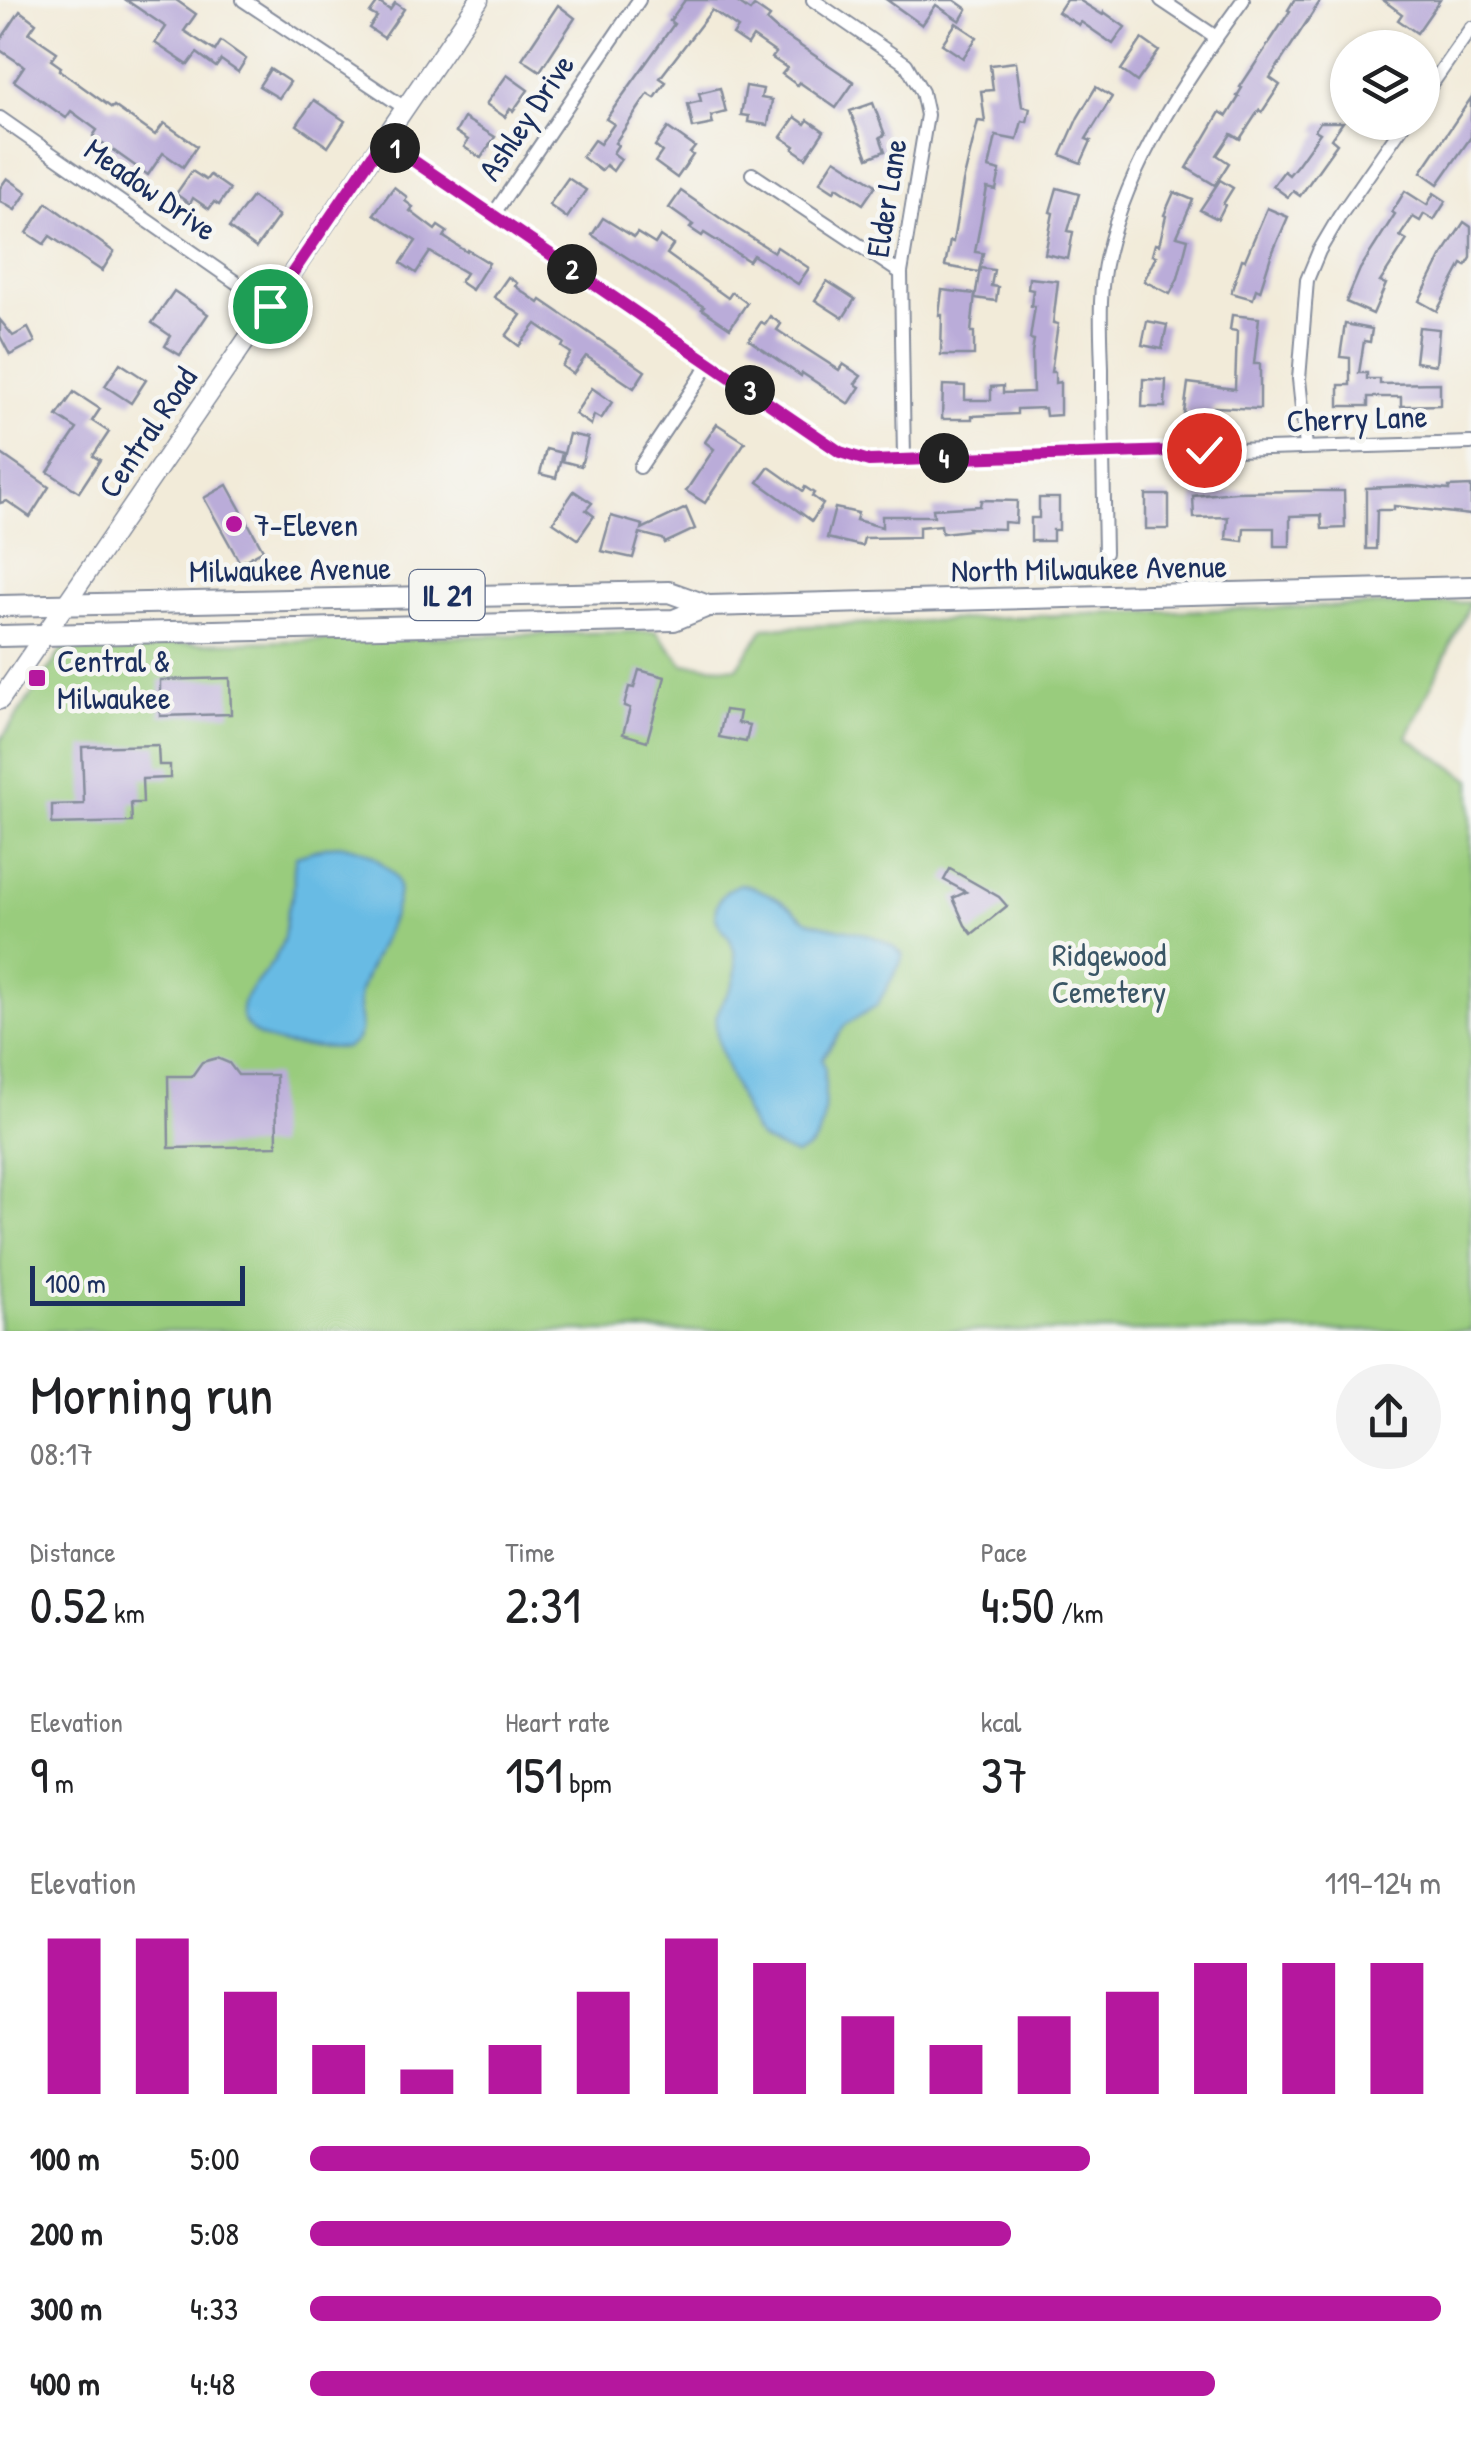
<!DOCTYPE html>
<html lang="en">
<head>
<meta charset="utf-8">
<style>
	:root { --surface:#fff; --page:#f2f2f2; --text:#202124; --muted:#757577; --accent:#b5179e }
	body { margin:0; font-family:"Patrick Hand",sans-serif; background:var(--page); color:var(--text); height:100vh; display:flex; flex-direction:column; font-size:38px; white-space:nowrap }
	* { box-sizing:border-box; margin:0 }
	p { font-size:32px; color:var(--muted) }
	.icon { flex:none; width:55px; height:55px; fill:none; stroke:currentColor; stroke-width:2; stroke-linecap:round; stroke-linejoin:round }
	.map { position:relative; height:1331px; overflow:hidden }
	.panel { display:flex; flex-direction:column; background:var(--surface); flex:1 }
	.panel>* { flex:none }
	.tools { position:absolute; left:1330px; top:30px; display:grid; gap:20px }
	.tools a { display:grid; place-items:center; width:110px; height:110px; border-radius:50%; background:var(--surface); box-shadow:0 2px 8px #0004; font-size:50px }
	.scale { position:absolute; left:30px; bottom:25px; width:215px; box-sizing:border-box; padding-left:10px; border:5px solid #1b2f5e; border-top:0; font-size:28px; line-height:35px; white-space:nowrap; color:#1b2f5e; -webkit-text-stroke:8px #f6f6f2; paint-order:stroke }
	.pin { position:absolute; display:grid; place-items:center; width:85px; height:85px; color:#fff; margin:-42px; border:5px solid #fff; border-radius:50%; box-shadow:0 2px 10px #0007 }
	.km { position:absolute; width:50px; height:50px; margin:-25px; border-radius:50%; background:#222; color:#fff; font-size:28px; line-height:50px; text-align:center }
	.round { display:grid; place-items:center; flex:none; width:105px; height:105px; border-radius:52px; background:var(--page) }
	.overview { display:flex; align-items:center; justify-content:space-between; height:170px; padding:0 30px }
	h1 { font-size:55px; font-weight:600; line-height:75px }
	.metrics { display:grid; grid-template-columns:repeat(3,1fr); gap:15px; height:170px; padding:10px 30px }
	.metrics div { display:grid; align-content:center }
	.metrics b { font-size:50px; font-weight:600 }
	.metrics small { font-size:28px; font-weight:400 }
	.metrics p { font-size:28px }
	.chart { height:280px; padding:20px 30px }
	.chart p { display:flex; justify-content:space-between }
	.chart svg { width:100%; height:180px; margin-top:10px; stroke:var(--accent); stroke-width:6 }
	ul { padding:0 30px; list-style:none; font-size:32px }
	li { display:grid; grid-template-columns:160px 120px 1fr; align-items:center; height:75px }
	li i { height:25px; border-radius:12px; background:var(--accent) }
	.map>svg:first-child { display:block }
	.green { fill:#99cc7d; stroke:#5a7e6e; stroke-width:2.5 }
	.water { fill:#68bbe4; stroke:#4275a1; stroke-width:2.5 }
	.building { fill:#baacd9 }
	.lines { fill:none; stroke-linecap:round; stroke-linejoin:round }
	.minor-casing { stroke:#868d9c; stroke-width:16 }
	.secondary-casing { stroke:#868d9c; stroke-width:21 }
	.primary-casing { stroke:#868d9c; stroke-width:24 }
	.minor { stroke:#fff; stroke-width:12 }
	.secondary { stroke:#fff; stroke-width:18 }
	.primary { stroke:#fff; stroke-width:20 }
	.route-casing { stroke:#fff; stroke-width:20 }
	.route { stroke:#b5179e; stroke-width:12 }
	.poi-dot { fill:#b5179e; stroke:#f6f6f2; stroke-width:4 }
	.labels { text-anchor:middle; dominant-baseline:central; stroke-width:9; stroke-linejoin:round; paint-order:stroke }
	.shield { fill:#f6f6f2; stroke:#5d6b8a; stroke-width:2.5 }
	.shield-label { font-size:30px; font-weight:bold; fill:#1b2f5e }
	.street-label { font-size:32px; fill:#1b2f5e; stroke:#f6f6f2 }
	.poi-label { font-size:32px; fill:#1b2f5e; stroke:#f6f6f2; text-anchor:start }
	.park-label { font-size:32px; fill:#3a5666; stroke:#f6f6f2 }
</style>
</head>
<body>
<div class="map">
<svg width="1471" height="1331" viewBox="0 0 1471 1331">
	<rect width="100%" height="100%" fill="#f6f6f2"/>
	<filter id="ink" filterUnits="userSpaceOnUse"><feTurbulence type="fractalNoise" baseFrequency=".01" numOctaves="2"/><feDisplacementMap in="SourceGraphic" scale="20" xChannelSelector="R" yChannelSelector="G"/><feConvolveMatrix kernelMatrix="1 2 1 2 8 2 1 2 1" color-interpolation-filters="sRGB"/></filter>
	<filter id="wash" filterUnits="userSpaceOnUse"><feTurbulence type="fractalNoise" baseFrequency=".0048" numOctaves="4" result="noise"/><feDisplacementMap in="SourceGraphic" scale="40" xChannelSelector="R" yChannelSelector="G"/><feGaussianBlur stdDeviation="2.25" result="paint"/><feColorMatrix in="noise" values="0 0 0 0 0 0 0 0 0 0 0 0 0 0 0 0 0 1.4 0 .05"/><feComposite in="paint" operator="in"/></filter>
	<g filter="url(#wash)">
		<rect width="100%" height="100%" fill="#f2ebd9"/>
		<!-- green -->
		<polygon class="green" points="1471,602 1407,737 1471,780 1471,1331 0,1331 0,741 64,647 656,631 683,664 737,668 764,628 1083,614"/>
		<!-- water -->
		<g class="water">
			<path d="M342 845C359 848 371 852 383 865 389 870 396 875 398 883 404 910 367 964 360 992 354 1014 372 1035 346 1048 318 1047 259 1050 244 1021 241 1014 241 1006 245 999 257 978 276 965 283 940 286 930 285 919 288 909 289 904 292 899 293 894 295 881 292 869 296 856L329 846Z"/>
			<path d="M741 884C758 888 776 897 790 907 797 912 801 918 809 921 842 932 877 929 903 955L900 964 877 1005 845 1025 822 1059 825 1068C824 1098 831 1145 795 1155L762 1140 754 1131C744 1107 709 1039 717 1015 723 995 736 990 736 966 735 956 734 945 728 936 724 930 717 925 716 917 713 901 727 888 741 884Z"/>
		</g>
		<g id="blocks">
			<!-- building -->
			<g class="building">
				<polygon points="126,0 176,0 196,14 184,31 215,51 221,41 246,59 238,72 221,60 216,67 197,53 188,65 155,43 166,27"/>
				<polygon points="685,0 734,0 750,11 754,6 770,17 767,21 777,30 854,82 836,108 799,82 797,85 782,74 787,68 772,58 776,53 753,37 748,45 733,35 738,28 712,10 660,78 666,82 655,98 648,94 615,143 618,145 613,153 621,159 613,171 606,165 601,171 582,157 594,140 600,144 614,124 606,119 674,24 670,21"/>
				<polygon points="887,0 954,0 967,9 960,21 936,5 922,25"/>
				<polygon points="1066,0 1079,0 1103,15 1104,12 1125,27 1113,44 1081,22 1079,25 1058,12"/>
				<polygon points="1294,0 1321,0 1270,78 1280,85 1262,112 1259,110 1240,139 1231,134 1217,155 1229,163 1215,185 1187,168 1220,112 1227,116 1239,97 1237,96 1242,88 1240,87 1290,11 1288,10"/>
				<polygon points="1383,0 1440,0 1417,33 1398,20 1402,14"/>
				<polygon points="378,2 390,10 395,3 404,9 384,38 369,28 377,17 370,13"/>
				<polygon points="558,5 575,18 540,71 522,59"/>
				<polygon points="20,11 36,23 29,33 57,52 51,60 61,67 59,70 112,108 114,106 155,135 164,123 197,146 183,167 163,153 148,175 93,136 97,130 71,111 66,118 14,81 24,66 0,50 0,41"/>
				<polygon points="956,23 977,37 963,58 942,44"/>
				<polygon points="1142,39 1159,51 1137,82 1121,70"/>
				<polygon points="1016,62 1022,106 1030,108 1027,122 1022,121 1017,140 996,136 989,168 1000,171 996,190 987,188 975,252 983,253 979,272 945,266 950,241 953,242 963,182 978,121 985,122 981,91 993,90 990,65"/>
				<polygon points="270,69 290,82 279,98 259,86"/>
				<polygon points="507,75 528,90 513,111 510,109 505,117 486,104"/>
				<polygon points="746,86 763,89 761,98 772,100 768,125 748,122 749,116 741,115"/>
				<polygon points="1096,87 1112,97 1086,139 1091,141 1081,163 1061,155 1078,117"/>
				<polygon points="720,88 726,112 711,116 713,124 693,128 688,104 701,101 699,93"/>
				<polygon points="1471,98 1471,137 1438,184 1421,172"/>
				<polygon points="314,100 345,121 328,147 297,125"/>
				<polygon points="873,103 885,135 880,137 885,151 868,158 850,111"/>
				<polygon points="795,117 805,124 808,120 824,131 806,158 793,149 795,146 781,137"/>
				<polygon points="464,118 495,137 481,158 464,147 468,140 456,132"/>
				<polygon points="1320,122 1343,122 1331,139 1337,144 1300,196 1293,191 1288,197 1273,186 1284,171 1289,175 1298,164 1320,133 1315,130"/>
				<polygon points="668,128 695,147 690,153 693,155 677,178 655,162 662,152 655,146"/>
				<polygon points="835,159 876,185 863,204 837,187 834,191 820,182"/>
				<polygon points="192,171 206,180 210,175 230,189 219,205 214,202 209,209 193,198 190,204 176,194"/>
				<polygon points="7,178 27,192 15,210 0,201 0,188"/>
				<polygon points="568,178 586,190 567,218 549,205"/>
				<polygon points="1220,180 1233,188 1223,204 1225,205 1218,219 1200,210"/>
				<polygon points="394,187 407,197 405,201 413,207 410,211 435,230 438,226 447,232 444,237 467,252 468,250 489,263 472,290 460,282 466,273 430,252 416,273 401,263 416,241 374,214"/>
				<polygon points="1057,188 1079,194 1068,231 1073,232 1068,259 1045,254 1053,213 1050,212"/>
				<polygon points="681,191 720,218 774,252 777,247 809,268 798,284 753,255 749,261 704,233 702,236 690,228 693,225 669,208"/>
				<polygon points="1405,191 1427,205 1434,193 1446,201 1434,220 1424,214 1420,221 1413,217 1400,236 1407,240 1380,282 1386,284 1373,314 1346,302 1360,269 1395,214 1392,212"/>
				<polygon points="1174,192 1193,200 1177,236 1188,239 1178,278 1170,294 1144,281 1156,256 1152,255 1155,244 1159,245 1166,216 1164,215"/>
				<polygon points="252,197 279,216 256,248 229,228"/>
				<polygon points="47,203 114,252 102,271 50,236 44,244 27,233"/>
				<polygon points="1267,208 1288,217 1271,256 1260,291 1256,289 1253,299 1231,293 1242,259 1245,260"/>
				<polygon points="603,218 634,237 637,233 655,244 660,236 673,245 667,254 728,298 732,292 747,303 730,328 702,309 704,307 592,235"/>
				<polygon points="1464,222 1471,227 1471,258 1466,266 1462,264 1437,311 1419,301 1441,257"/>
				<polygon points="980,268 994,270 991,286 998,287 996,301 975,298"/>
				<polygon points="508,277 517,283 515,286 539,303 541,300 645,371 634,388 586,356 573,374 562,366 571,353 562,347 564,343 536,324 519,346 506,336 521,315 494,297"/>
				<polygon points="1029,278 1058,281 1053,323 1058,324 1051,372 1055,372 1055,383 1060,382 1060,415 1046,416 1045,408 1017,409 1017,414 972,416 972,419 942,419 943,385 965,386 965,400 991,400 991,387 1003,386 1003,393 1033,392 1032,353 1034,340 1030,339 1035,306 1031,306 1033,290 1028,289"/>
				<polygon points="827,281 855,299 843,318 815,300"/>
				<polygon points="942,290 975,294 971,332 974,332 974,355 941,355 942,315 939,315"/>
				<polygon points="174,291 208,314 180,355 165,346 171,336 152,323"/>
				<polygon points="1232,315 1259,318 1254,364 1260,364 1260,409 1214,407 1213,416 1184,413 1188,383 1235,389 1237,331 1230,330"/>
				<polygon points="770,316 781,324 777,330 839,370 843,364 861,376 855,384 860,387 849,404 802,373 801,376 749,340 761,322 765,324"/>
				<polygon points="0,320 13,336 28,328 35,342 10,355 0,336"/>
				<polygon points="1147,321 1167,325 1162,349 1142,345"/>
				<polygon points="1345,324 1372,329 1370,342 1364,341 1359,373 1367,373 1367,379 1380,379 1380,384 1440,383 1440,405 1401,406 1401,397 1368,397 1368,406 1339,406 1339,385 1350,385 1350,358 1340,357"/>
				<polygon points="1419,327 1439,329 1436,365 1415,362"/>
				<polygon points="120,363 146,380 131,403 105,386"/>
				<polygon points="1143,379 1166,380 1165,407 1142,407"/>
				<polygon points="592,388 612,402 601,419 594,415 591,425 575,414"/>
				<polygon points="74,392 100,409 92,421 109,432 93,456 100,460 79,492 48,472 77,429 57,416"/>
				<polygon points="717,424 745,442 705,503 686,491 714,449 705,442"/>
				<polygon points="569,434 588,438 581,466 562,461"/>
				<polygon points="546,449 562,453 556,478 540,474"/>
				<polygon points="0,453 49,487 30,517 7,501 0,503"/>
				<polygon points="769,467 803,491 805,487 814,493 812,496 823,504 812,521 758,482"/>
				<polygon points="227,485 263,550 240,563 204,498"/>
				<polygon points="1411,486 1449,490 1449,487 1471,486 1471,515 1394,506 1394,510 1377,510 1376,549 1366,549 1366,488"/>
				<polygon points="574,491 592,503 586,510 594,516 578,539 553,522"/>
				<polygon points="1306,491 1344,491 1345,528 1322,529 1321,515 1290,516 1290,546 1274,546 1274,528 1244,528 1243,541 1226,539 1228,517 1194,518 1193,496 1236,492"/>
				<rect x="1146" y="495" width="23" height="34"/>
				<polygon points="1039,498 1059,498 1059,530 1053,530 1053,541 1031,541 1031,518 1039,518"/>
				<polygon points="981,500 1017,501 1016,523 1004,522 1004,529 968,528 969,530 942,533 941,525 919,527 919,537 864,538 862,546 827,538 835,508 858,513 856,520 882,527 882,516 934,516 933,509 980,506"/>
				<polygon points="686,508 695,529 665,543 663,539 640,533 633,558 601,551 611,516 643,525 642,529"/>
				<polygon points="639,670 665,677 647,741 623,734 630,708 624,706 629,687 634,688"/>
				<polygon points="230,678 231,714 160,716 160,680"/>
				<polygon points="725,710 740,712 738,723 750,725 746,742 719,737"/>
				<polygon points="158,745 159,765 170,765 170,778 142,779 143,803 131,803 132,822 52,824 52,805 84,804 82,747"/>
				<polygon points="950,869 999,897 1007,906 972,934 965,925 953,898 966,892 944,880"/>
				<polygon points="217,1058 229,1063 238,1075 276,1075 277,1146 169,1148 168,1076 192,1076 202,1062"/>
			</g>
		</g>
	</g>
	<g filter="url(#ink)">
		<use href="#blocks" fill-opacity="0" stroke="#868d9c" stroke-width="2.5"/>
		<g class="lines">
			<defs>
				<g id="minor">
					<polyline points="243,0 405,108"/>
					<polyline points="813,0 906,64 922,92 927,115 901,273 904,459"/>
					<polyline points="1161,0 1216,37"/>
					<polyline points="1422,98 1471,28"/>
					<polyline points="0,118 270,306"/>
					<polyline points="383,140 840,452 869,461 1471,443"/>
					<polyline points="752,174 901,273"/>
					<polyline points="493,215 639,0"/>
					<polyline points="1306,447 1299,379 1307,280 1319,251 1339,217 1405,122"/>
					<polyline points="640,467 710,363"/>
					<path d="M1105 553C1104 492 1102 431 1102 369 1101 332 1098 291 1107 255 1129 161 1187 77 1243 0"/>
				</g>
				<polyline id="secondary" points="0,700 479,0"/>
				<g id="primary">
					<polyline points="0,606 669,592 708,606 1471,587"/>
					<polyline points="0,636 674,620 708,606"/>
				</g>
			</defs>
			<!-- minor casing -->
			<use href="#minor" class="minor-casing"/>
			<!-- secondary casing -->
			<use href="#secondary" class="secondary-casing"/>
			<!-- primary casing -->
			<use href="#primary" class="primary-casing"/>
			<!-- minor -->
			<use href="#minor" class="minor"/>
			<!-- secondary -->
			<use href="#secondary" class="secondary"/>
			<!-- primary -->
			<use href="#primary" class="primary"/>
		</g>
	</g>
	<g class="lines" filter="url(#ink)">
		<defs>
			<polyline id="route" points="270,306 383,140 840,452 869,461 1204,450"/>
		</defs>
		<!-- route casing -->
		<use href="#route" class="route-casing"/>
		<!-- route -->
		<use href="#route" class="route"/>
	</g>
	<!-- markers -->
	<g class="poi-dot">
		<circle cx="234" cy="524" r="10"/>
		<rect x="27" y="668" width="20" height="20" rx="5"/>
	</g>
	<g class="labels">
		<!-- shield labels -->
		<rect class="shield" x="409.5" y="570" width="75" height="50" rx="8"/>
		<g class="shield-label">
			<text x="447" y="595">IL 21</text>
		</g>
		<!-- street labels -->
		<g class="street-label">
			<text transform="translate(526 117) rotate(-56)">Ashley Drive</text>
			<text transform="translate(151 189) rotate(35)">Meadow Drive</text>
			<text transform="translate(886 198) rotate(-81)">Elder Lane</text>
			<text transform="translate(1357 418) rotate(-2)">Cherry Lane</text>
			<text transform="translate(147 432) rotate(-56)">Central Road</text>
			<text transform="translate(1089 568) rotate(-1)">North Milwaukee Avenue</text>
			<text transform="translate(290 569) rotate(-1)">Milwaukee Avenue</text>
		</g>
		<!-- poi labels -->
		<g class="poi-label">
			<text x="254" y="524">7-Eleven</text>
			<text x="57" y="660">Central &amp;<tspan x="57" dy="37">Milwaukee</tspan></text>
		</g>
		<!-- park labels -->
		<g class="park-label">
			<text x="1109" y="954">Ridgewood<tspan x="1109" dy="37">Cemetery</tspan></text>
		</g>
	</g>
</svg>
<div class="tools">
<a><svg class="icon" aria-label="layers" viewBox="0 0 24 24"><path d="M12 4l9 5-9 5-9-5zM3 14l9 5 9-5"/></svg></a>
</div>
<div class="scale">100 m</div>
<div class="pin" style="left:270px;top:306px;background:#1e9e55"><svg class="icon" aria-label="arrive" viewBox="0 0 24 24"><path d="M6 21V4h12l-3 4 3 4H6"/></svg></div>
<div class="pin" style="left:1204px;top:450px;background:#d93025"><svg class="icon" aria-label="check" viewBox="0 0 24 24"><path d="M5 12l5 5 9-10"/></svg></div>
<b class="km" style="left:395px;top:148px">1</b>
<b class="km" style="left:572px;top:269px">2</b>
<b class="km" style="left:750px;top:390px">3</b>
<b class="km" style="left:944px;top:458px">4</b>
</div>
<section class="panel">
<div class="overview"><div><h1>Morning run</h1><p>08:17</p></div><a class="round"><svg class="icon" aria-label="share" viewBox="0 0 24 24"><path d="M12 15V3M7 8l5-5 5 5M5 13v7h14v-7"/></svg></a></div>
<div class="metrics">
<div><p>Distance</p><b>0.52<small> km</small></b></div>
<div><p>Time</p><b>2:31</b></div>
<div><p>Pace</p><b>4:50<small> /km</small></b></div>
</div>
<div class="metrics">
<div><p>Elevation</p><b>9<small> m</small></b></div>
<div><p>Heart rate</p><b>151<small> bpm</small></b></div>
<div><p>kcal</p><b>37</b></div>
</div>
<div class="chart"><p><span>Elevation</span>119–124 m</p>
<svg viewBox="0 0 160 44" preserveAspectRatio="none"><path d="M5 44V6M15 44V6M25 44V19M35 44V32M45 44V38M55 44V32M65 44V19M75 44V6M85 44V12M95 44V25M105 44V32M115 44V25M125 44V19M135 44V12M145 44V12M155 44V12"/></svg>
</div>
<ul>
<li><b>100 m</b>5:00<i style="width:69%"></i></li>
<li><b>200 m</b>5:08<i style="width:62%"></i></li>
<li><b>300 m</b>4:33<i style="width:100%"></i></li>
<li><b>400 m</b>4:48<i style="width:80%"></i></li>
</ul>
</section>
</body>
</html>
